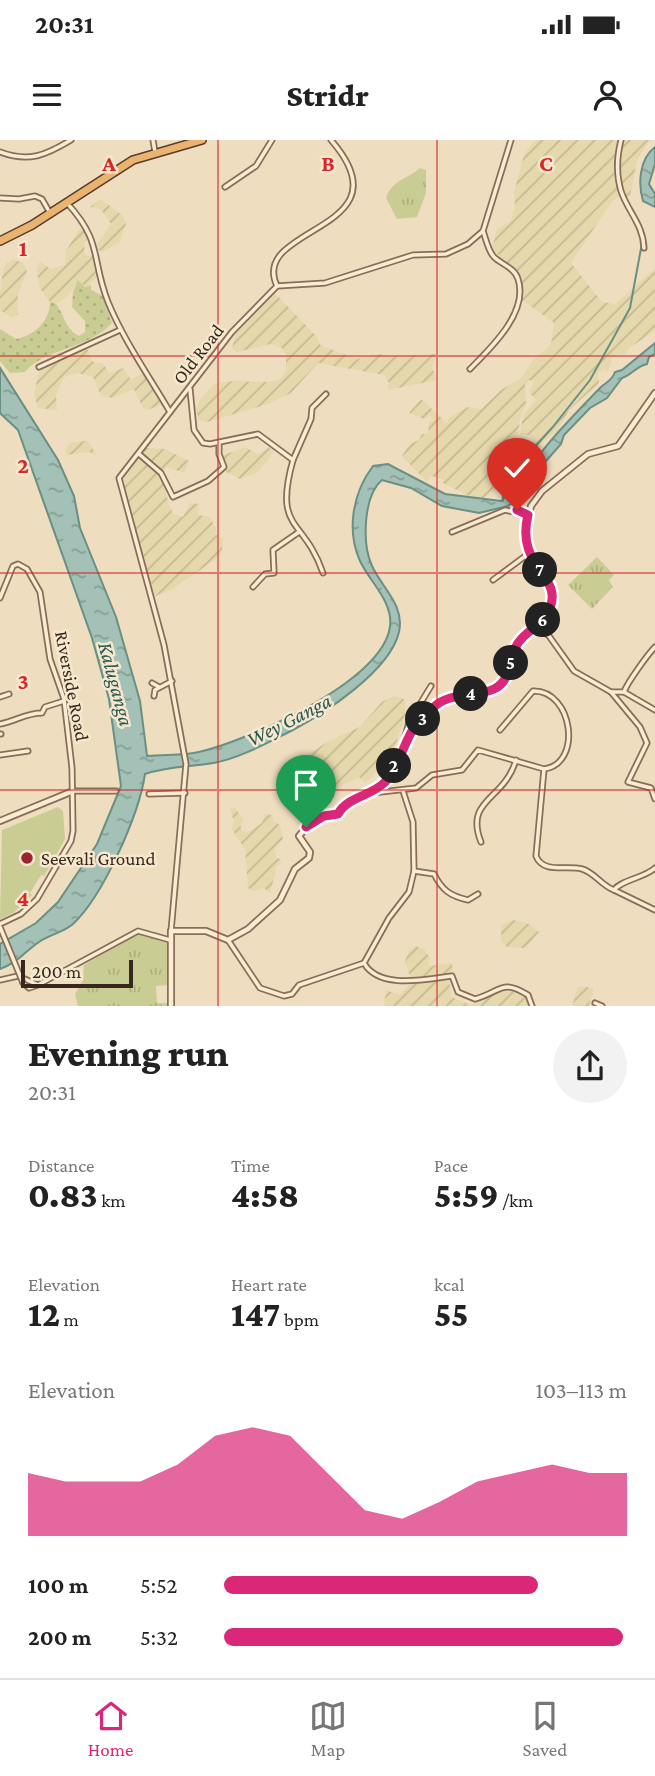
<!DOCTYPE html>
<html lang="en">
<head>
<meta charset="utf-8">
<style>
	:root { --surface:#fff; --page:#f2f2f2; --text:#222; --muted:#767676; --line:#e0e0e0; --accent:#db2777 }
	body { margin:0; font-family:"Crimson Pro",serif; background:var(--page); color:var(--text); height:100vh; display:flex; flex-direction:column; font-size:26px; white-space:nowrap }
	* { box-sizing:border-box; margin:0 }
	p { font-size:23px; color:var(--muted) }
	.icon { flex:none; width:38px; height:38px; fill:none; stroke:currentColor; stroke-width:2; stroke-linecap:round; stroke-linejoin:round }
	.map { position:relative; height:866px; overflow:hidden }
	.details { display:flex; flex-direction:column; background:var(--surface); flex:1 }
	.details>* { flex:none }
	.scale { position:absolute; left:21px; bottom:18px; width:112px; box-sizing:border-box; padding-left:7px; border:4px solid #37271c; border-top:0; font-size:19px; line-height:24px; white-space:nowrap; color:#37271c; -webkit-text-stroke:5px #f6e8cf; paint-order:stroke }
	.pin { position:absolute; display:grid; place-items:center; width:60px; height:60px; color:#fff; margin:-72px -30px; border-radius:50% 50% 50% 0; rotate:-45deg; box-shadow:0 0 7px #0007 }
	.pin .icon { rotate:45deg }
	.km { position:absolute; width:35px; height:35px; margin:-18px; border-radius:50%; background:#222; color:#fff; font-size:19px; line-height:35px; text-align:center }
	.round { display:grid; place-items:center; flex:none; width:74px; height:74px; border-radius:37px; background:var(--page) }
	.headline { display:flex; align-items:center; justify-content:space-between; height:119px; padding:0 28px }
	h1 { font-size:38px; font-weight:800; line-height:52px }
	.stats { display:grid; grid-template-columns:repeat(3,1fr); gap:10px; height:119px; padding:7px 28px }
	.stats div { display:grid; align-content:center }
	.stats b { font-size:35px; font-weight:800 }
	.stats small { font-size:19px; font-weight:400 }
	.stats p { font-size:19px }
	.chart { height:196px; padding:14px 28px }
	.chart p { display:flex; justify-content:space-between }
	.chart svg { width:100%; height:126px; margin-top:7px; fill:var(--accent); opacity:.7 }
	ul { padding:0 28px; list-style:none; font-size:23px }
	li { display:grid; grid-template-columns:112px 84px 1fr; align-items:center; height:52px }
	li i { height:18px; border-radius:9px; background:var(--accent) }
	.status { display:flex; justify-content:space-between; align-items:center; height:49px; padding:0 35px; background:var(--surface); direction:ltr }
	.status svg { height:19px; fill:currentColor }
	header { display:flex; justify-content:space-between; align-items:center; height:91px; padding:0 28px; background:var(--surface); font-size:32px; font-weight:800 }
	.tabs { display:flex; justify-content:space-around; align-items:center; height:98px; border-top:2px solid var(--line); background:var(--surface); font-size:19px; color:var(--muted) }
	.tabs a { display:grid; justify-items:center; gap:4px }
	.tabs .on { color:var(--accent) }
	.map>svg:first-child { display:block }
	.farmland { fill:url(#farmland-furrows) }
	.grass { fill:#cacd93 }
	.park { fill:url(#park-tufts) }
	.garden { fill:url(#garden-dots) }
	.water { fill:url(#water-ripples); stroke:#6a8f83; stroke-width:2 }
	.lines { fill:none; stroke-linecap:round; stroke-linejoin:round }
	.stream { stroke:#6a8f83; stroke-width:2 }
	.minor-casing { stroke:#886e57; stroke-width:7 }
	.tertiary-casing { stroke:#886e57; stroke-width:8 }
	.trunk-casing { stroke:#563c2c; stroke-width:10 }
	.minor { stroke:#faebd3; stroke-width:3.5 }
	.tertiary { stroke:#faebd3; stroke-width:4.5 }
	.trunk { stroke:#ebb370; stroke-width:7 }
	.minor-bridge-casing { stroke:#886e57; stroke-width:7; stroke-linecap:butt }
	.minor-bridge { stroke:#faebd3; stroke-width:3.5 }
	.route-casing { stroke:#fff; stroke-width:14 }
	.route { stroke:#db2777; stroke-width:9 }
	.grid { fill:none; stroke:#d62828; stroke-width:2; stroke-opacity:0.55 }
	.poi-dot { fill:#99252e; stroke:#f6e8cf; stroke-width:2.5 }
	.labels { text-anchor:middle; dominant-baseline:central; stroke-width:5; stroke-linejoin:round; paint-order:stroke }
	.street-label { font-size:19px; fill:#37271c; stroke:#f6e8cf }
	.poi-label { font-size:19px; fill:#37271c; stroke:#f6e8cf; text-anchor:start }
	.water-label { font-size:21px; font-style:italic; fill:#2b5751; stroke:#f6e8cf }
	.grid-label { font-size:23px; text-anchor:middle; font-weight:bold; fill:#d62828; stroke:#f6e8cf; stroke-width:5; stroke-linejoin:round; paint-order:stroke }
</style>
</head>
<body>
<div class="status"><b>20:31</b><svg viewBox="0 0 49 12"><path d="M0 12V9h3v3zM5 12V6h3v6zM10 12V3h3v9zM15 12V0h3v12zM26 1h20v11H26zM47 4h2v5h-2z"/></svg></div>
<header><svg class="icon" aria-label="menu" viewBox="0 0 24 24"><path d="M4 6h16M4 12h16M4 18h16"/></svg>Stridr<svg class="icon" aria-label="person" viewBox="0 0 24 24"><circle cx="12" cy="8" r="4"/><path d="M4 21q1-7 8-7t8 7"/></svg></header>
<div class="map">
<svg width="655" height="866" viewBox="0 0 655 866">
	<defs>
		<pattern id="farmland-furrows" width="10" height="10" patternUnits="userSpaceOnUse" patternTransform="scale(1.75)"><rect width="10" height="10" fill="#e5d8ac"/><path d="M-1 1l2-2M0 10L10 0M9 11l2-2" fill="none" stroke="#c5b993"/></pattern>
		<pattern id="park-tufts" width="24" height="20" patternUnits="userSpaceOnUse" patternTransform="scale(1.75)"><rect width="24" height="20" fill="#cacd93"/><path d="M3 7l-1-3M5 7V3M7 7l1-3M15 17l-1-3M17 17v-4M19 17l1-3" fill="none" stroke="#aeb07e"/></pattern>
		<pattern id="garden-dots" width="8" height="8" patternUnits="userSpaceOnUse" patternTransform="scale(1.75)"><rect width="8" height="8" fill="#cacd93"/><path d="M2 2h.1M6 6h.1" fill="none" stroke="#aeb07e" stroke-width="1.8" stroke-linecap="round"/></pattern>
		<pattern id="water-ripples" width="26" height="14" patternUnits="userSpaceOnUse" patternTransform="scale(1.75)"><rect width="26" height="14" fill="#a3c1b6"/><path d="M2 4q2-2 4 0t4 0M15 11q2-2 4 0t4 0" fill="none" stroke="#869d93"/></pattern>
	</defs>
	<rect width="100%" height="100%" fill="#efddbf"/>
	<!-- farmland -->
	<g class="farmland">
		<polygon points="542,0 650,0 637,20 630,56 617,57 610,64 571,123 602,162 615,164 655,128 655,191 629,208 625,214 613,216 608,231 604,229 598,233 599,243 569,270 557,292 543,302 516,338 508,339 527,316 525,310 534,300 530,295 520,295 523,275 536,260 529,252 534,241 529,240 525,244 526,265 521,274 518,293 507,311 498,314 494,327 498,332 493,341 496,351 483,358 471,357 443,343 442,339 431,336 427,342 402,316 410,304 419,300 422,294 428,294 429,282 433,280 430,275 424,279 409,273 421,259 447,283 449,277 468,267 481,269 501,250 521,238 532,222 551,204 554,183 522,160 522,137 492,109 497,89 510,82 515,69 514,52 524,15 534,1"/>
		<polygon points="101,59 123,76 126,84 119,103 102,112 97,109 97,104 111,84 101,69 90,67"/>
		<polygon points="80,88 85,89 89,97 84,103 85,115 93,116 95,121 96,138 86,147 79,141 68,156 56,164 50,162 39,147 37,129 40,121 50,129 65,125 66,111"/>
		<polygon points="13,120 22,122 27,131 18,153 18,174 12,178 0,170 0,154 3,130 6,123"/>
		<polygon points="273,151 317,197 320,205 357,219 378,214 395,216 437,214 432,227 437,240 388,250 389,243 384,235 318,223 291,253 268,264 207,282 199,280 196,270 200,259 214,244 233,241 269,242 279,240 286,231 286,215 282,208 270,204 237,212 232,208 236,194"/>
		<polygon points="83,209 88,210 93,222 102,223 110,233 123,228 131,240 143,233 164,264 147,270 143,268 134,249 113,258 101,256 93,237 78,233 64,237 56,255 57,270 38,268 34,253 39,232"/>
		<polygon points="88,301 97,316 89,312 66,315 66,308 72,302"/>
		<polygon points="245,307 258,314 269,307 274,312 258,332 240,339 223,330 218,317"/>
		<polygon points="146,308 165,309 189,321 184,333 167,327 161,331 169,365 173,374 183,377 190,363 199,364 198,375 210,377 216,389 215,394 223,399 222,412 216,419 171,450 155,456 122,342"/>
		<polygon points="394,556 404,559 406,572 397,601 387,620 366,643 359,637 335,649 325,645 311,653 303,640 313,637 310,628 304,625 304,617 329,601 360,587 382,562"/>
		<polygon points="230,668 235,668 244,681 240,684 242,691 248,692 262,683 265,674 272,675 274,683 277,682 281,688 283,699 275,708 276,718 280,719 281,724 277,726 270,753 264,748 255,751 248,748 245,709 231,688 234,682"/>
		<polygon points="513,780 529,784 539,792 526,808 507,807 501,801 501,785"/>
		<polygon points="415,806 424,809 430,818 428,826 452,823 453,833 411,839 405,821 409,811"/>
		<polygon points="449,838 451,857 471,865 501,848 521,853 530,861 530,866 384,866 386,850 400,855 410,843"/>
		<polygon points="578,846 594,848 589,866 572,866"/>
	</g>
	<!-- grass -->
	<polygon class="grass" points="58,667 63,671 65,699 44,736 41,735 30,753 32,755 13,773 0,779 2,690"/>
	<!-- park -->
	<g class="park">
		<path d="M420 28 426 30V53L417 77 397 79 386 58C391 41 407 39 420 28Z"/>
		<polygon points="597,417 614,435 609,440 613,447 592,469 568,445"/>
		<polygon points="138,793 167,803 168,845 156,846 157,863 168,863 168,866 78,866 75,854 83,840 84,825"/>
	</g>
	<!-- garden -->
	<path class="garden" d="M78 140 85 147 91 145V150L103 156 112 183C89 209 43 209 25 232L10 233 0 221V189L16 199C35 195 49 182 50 162L56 164C65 176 65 189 79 196L85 192V181L72 167 73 152Z"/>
	<!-- water -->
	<g class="water">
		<path d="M655 7V24L649 44 655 54V67L643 61C638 44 639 19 655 7Z"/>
		<path d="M655 203V214L649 217 647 224C635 227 632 235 622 238L607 258 590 268 564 295 561 304 539 329 537 342 508 366 479 373 442 366 411 348 382 340C363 356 362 404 372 426 382 448 405 465 399 492 390 531 325 573 291 591 269 602 238 619 213 623 189 627 168 626 145 634 139 675 103 756 73 784 64 792 49 795 39 802 23 813 19 822 0 829V804L36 783 58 762 97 704 121 646 109 559 92 498 18 290 0 273V228L58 320 74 356 80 388 116 477 140 561 147 616C164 614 183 616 199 612 246 601 398 537 390 477 387 456 369 440 360 421 346 390 353 352 373 326L388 324 445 354 501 361 508 354 518 352C523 325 579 270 600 248 606 242 612 241 615 232L622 230Z"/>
	</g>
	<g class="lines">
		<!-- stream -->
		<g class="stream">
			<polyline points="619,0 615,24 619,50"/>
			<polyline points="503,361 502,343 552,288 590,240 630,168 642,103"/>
		</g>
		<defs>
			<g id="minor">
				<polyline points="153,0 155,12"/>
				<path d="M621 0C617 16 616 34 621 51 628 72 643 84 644 108"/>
				<path d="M0 12C29 23 46 15 71 0"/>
				<polyline points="225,47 256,26 272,0"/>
				<polyline points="0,58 19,59 35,56 42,59 50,73"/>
				<path d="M67 63C103 102 91 119 108 162 124 201 149 236 170 272"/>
				<path d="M277 146C248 85 411 92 331 0"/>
				<polyline points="39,227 120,190"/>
				<path d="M470 229C491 208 529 172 518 139 515 128 501 124 494 117 488 111 486 99 483 91"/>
				<path d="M190 249 194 290 203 303 210 304 258 294 293 320C273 392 304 377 323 433"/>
				<polyline points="139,314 161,333 173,357 208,341 224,327 219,314 219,303"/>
				<polyline points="293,320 311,279 312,268 326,254"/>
				<polyline points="452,392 505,370 528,375"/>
				<polyline points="493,440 528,414"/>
				<polyline points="253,447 265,434 274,433 273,410 299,392"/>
				<polyline points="0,458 13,426 18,424 27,429 40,452 50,519 64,559 72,628 73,691 71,701 37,759 21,774 0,784"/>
				<polyline points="538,487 549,496 574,531 611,552 640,587 647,603 628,642 651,648 655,659"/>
				<polyline points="152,543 159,547"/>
				<polyline points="611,552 624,552 655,570"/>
				<path d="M624 552C627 543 648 514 655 507"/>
				<polyline points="154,556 155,550 172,541"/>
				<polyline points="0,557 9,554"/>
				<path d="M0 584C16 581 26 573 42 573L45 567 64 561"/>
				<path d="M500 590 533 551C573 550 583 624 544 629"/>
				<polyline points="0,594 1,594"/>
				<polyline points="0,615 28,611"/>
				<polyline points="400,616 409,582 431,546"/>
				<polyline points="73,651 116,651"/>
				<path d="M372 653 416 648 432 635 462 630 478 610 544 629 536 716C543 734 567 725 582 729 594 732 602 746 614 750"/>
				<polyline points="149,654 185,653"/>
				<path d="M481 702C464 659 504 661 516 620"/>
				<path d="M655 728C644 738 621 740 614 750L655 770"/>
				<path d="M414 731 434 734C442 750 450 756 468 760L478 754"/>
				<polyline points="171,791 186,624 164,505 119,338 232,192 277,146 325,143 413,115 446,114 468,104 483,91 511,0"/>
				<polyline points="228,800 260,848 284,856 292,854 299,845 364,823 389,778 409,752 414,731 413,682 403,651"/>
				<path d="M364 823C379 850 426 839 452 836L458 852 475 859C501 852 501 838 528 855L532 866"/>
				<polyline points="0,840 18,836 36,844"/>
				<polyline points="23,843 29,848 38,845 138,791 170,800"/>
				<polyline points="595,863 602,866"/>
			</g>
			<g id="tertiary">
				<polyline points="0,681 73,651"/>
				<path d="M171 866V791H206L228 800 248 789 280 760 295 729 309 718 310 712 299 696C309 683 321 677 338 674 348 656 372 656 386 642 407 618 409 582 439 563 457 552 482 556 501 545L518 503 538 487 552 459 550 443 526 409 525 388 531 366 542 351 588 314 618 306 655 253"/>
			</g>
			<polyline id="trunk" points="0,101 32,85 133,20 202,0"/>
		</defs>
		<!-- minor casing -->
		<use href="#minor" class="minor-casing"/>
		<!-- tertiary casing -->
		<use href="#tertiary" class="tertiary-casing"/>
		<!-- trunk casing -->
		<use href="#trunk" class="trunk-casing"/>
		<!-- minor -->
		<use href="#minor" class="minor"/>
		<!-- tertiary -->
		<use href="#tertiary" class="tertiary"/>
		<!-- trunk -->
		<use href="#trunk" class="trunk"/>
		<defs>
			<polyline id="minor-bridge" points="0,787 23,843"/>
		</defs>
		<!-- minor-bridge casing -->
		<use href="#minor-bridge" class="minor-bridge-casing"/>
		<!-- minor-bridge -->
		<use href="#minor-bridge" class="minor-bridge"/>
	</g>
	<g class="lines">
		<defs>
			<path id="route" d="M306 687 324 676 338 674C348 656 372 656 385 642 397 630 406 598 415 586 420 579 428 573 434 567 449 552 476 557 494 549 512 541 509 516 518 503 528 489 543 485 550 468 563 435 515 427 528 375L517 370"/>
		</defs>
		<!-- route casing -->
		<use href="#route" class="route-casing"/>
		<!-- route -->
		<use href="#route" class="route"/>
	</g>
	<!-- grid -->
	<path class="grid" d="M218 0V866M437 0V866M0 216H655M0 433H655M0 650H655"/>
	<!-- markers -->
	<circle class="poi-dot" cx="27" cy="718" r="7"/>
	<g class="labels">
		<!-- street labels -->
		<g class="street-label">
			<text transform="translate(198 214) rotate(-52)">Old Road</text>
			<text transform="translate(72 546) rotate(79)">Riverside Road</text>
		</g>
		<!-- poi labels -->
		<g class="poi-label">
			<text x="41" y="718">Seevali Ground</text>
		</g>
		<!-- water labels -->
		<g class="water-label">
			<text transform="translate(116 544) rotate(75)">Kaluganga</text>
			<text transform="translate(289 580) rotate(-27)">Wey Ganga</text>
		</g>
	</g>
	<g class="grid-label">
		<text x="109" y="31">A</text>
		<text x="328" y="31">B</text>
		<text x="546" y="31">C</text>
		<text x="23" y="116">1</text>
		<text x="23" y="333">2</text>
		<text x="23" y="549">3</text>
		<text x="23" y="766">4</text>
	</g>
</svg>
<div class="scale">200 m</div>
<div class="pin" style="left:306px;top:687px;background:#1e9e55"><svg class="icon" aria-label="arrive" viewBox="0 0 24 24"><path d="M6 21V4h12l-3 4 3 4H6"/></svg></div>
<div class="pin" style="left:517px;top:370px;background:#d93025"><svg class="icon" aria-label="check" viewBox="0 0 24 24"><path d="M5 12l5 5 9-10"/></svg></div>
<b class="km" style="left:394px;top:626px">2</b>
<b class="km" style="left:423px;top:579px">3</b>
<b class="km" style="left:471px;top:554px">4</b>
<b class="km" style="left:511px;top:523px">5</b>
<b class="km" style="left:543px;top:480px">6</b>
<b class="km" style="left:540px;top:430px">7</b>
</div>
<section class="details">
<div class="headline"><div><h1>Evening run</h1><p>20:31</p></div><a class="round"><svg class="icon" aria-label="share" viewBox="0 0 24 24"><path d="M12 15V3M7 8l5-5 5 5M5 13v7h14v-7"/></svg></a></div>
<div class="stats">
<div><p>Distance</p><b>0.83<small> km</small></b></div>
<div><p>Time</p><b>4:58</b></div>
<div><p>Pace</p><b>5:59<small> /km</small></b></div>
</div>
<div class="stats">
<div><p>Elevation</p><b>12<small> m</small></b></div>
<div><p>Heart rate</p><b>147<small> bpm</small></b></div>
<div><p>kcal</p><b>55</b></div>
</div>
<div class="chart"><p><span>Elevation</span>103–113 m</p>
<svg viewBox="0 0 160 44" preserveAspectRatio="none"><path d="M0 44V22L10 25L20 25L30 25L40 19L50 9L60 6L70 9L80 22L90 35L100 38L110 32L120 25L130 22L140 19L150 22L160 22V44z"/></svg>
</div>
<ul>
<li><b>100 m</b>5:52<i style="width:78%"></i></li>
<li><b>200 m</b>5:32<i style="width:99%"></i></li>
</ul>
</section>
<nav class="tabs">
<a class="on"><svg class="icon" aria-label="home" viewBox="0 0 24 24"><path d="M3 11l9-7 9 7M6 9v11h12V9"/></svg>Home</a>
<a><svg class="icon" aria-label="map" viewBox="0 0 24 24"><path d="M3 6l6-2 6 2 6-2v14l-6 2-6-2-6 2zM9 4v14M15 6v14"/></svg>Map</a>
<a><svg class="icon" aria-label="saved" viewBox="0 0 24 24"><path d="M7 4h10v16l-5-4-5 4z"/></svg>Saved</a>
</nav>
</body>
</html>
